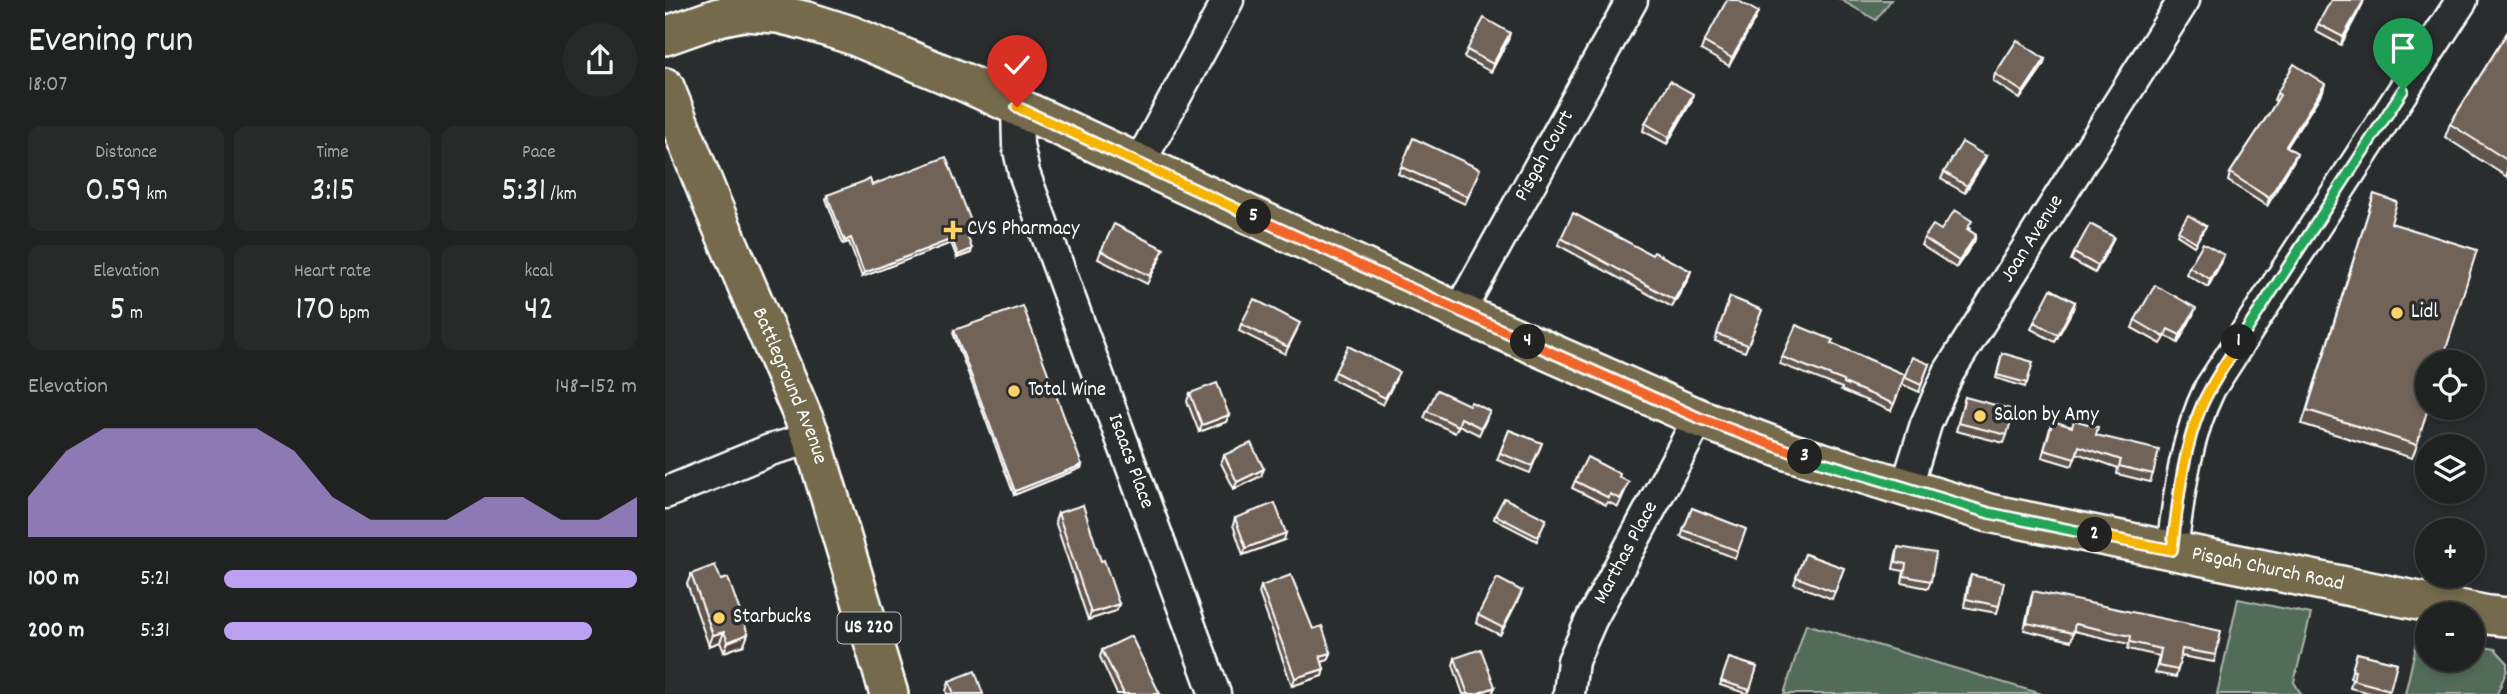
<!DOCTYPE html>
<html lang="en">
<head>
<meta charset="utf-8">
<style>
	:root { --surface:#202222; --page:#282a2a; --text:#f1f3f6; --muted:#a2a4a5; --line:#3d3f40; --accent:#bca0f2 }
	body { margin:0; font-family:Dekko,sans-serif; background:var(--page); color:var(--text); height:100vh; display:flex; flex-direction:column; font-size:26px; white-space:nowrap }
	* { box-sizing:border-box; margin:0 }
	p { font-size:23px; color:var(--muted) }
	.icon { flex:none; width:38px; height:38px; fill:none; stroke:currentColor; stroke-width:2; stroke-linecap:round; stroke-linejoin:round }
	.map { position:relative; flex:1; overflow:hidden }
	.panel { display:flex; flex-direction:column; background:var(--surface); width:665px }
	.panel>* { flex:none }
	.tools { position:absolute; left:1750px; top:350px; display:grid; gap:14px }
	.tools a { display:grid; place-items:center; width:70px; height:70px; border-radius:50%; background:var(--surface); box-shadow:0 4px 10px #0003,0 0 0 2px var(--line); font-size:35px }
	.pin { position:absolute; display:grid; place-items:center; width:60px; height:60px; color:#fff; margin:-72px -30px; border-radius:50% 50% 50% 0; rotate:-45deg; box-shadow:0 0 7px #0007 }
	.pin .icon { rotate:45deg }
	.km { position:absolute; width:35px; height:35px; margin:-18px; border-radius:50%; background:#222; color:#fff; font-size:19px; line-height:35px; text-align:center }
	.round { display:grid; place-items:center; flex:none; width:74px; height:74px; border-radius:37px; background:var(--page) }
	.overview { display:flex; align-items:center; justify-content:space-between; height:119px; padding:0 28px }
	h1 { font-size:38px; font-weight:600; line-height:52px }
	.stats { display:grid; grid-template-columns:repeat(3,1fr); gap:10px; height:119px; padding:7px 28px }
	.stats div { display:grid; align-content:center; border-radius:14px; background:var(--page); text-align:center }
	.stats b { font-size:35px; font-weight:600 }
	.stats small { font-size:19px; font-weight:400 }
	.stats p { font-size:19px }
	.chart { height:196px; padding:14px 28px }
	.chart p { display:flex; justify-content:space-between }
	.chart svg { width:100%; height:126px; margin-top:7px; fill:var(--accent); opacity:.7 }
	ul { padding:0 28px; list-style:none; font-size:23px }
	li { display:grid; grid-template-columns:112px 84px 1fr; align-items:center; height:52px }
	li i { height:18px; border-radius:9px; background:var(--accent) }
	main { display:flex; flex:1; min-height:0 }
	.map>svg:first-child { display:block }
	.green { fill:#536c5a; stroke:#a9b6ac; stroke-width:2 }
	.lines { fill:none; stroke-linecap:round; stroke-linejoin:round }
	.minor-casing { stroke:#fff; stroke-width:35 }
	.major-casing { stroke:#fff; stroke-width:42 }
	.minor { stroke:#2a2d2e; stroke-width:30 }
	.major { stroke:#746b4b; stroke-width:37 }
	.wall { fill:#62554c; stroke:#fff; stroke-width:2 }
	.shaded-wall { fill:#50453e; stroke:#fff; stroke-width:2 }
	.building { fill:#726358; stroke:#fff; stroke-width:2 }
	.split-1-casing { stroke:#fff; stroke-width:14 }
	.split-2-casing { stroke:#fff; stroke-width:14 }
	.split-3-casing { stroke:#fff; stroke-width:14 }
	.split-4-casing { stroke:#fff; stroke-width:14 }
	.split-5-casing { stroke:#fff; stroke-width:14 }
	.split-6-casing { stroke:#fff; stroke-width:14 }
	.split-1 { stroke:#22a559; stroke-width:9 }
	.split-2 { stroke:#f5b400; stroke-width:9 }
	.split-3 { stroke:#22a559; stroke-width:9 }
	.split-4 { stroke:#f0652b; stroke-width:9 }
	.split-5 { stroke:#f0652b; stroke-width:9 }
	.split-6 { stroke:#f5b400; stroke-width:9 }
	.poi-dot { fill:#ffd166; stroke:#2a2d2e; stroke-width:2.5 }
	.labels { text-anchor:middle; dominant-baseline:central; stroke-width:7; stroke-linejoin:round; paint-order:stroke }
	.shield { fill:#2a2d2e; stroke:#bfc0c0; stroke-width:2 }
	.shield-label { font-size:19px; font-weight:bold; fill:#fff }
	.street-label { font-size:21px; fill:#fff; stroke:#2a2d2e }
	.poi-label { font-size:21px; fill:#fff; stroke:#2a2d2e; text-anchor:start }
</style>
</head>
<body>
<main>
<section class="panel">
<div class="overview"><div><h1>Evening run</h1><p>18:07</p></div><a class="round"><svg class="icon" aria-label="share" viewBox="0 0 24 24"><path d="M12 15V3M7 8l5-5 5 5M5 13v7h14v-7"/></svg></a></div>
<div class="stats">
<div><p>Distance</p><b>0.59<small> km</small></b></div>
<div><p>Time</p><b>3:15</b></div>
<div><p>Pace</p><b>5:31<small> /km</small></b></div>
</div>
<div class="stats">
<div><p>Elevation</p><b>5<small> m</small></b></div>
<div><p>Heart rate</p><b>170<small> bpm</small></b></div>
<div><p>kcal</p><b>42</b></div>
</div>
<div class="chart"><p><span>Elevation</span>148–152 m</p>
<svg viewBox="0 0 160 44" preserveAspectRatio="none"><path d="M0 44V30L10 14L20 6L30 6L40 6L50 6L60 6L70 14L80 30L90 38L100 38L110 38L120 30L130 30L140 38L150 38L160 30V44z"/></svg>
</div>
<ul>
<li><b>100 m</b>5:21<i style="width:100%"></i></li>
<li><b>200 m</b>5:31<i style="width:89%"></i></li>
</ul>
</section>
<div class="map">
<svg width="1842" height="694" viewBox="0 0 1842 694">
	<rect width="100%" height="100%" fill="#2a2d2e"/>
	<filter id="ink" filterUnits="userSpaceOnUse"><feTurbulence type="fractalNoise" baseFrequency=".0143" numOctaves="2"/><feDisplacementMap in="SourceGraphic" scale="14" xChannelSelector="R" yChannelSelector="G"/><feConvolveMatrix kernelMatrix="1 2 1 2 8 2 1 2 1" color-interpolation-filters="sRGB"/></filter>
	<g filter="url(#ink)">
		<!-- green -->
		<g class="green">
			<polygon points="1176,0 1226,0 1211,20"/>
			<polygon points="1573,599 1646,614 1629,682 1636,694 1552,694"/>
			<polygon points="1141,624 1377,694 1119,694"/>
			<polygon points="1753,637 1762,638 1762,660 1808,660 1808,645 1830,649 1842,662 1842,670 1832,694 1740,694"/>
		</g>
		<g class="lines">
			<defs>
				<g id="minor">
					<path id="s1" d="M352 107 353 145 359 173 550 694"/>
					<polyline points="474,164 563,0"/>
					<path id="s2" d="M794 312 967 0"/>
					<path id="s3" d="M1241 489 1261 424 1284 372 1519 0"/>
					<polyline points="0,493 105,450 147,438"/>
					<path d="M1507 550C1514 494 1520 439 1545 388L1797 0"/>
					<path id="s4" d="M904 694 908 661 926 620 1034 418"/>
				</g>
				<g id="major">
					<path id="s5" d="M0 36 54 17 78 12 113 14 142 21 186 35 303 84 794 312 1034 418 1125 452 1324 513 1823 615 1842 617"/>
					<path id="s6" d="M0 87 47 204 147 438 224 694"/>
				</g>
			</defs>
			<!-- minor casing -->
			<use href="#minor" class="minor-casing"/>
			<!-- major casing -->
			<use href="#major" class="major-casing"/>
			<!-- minor -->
			<use href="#minor" class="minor"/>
			<!-- major -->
			<use href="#major" class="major"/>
		</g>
		<!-- wall -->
		<g class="wall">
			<polygon points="1697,5 1676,45 1650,31 1653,24"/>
			<polygon points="1093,12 1090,19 1064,66 1036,50 1039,42"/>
			<polygon points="1842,33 1842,177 1780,137 1785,124"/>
			<polygon points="843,40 826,72 799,57 802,50"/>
			<polygon points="1380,59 1378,66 1355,99 1328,81 1330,74"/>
			<polygon points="1658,91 1622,147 1632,153 1629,160 1602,206 1563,181 1565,173 1612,101 1609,100 1612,93"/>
			<polygon points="1026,102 1002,144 978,131 980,123"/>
			<polygon points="1321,156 1318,163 1300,193 1276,179 1279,172"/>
			<polygon points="736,167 813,176 800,204 733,174"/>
			<polygon points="207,185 309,229 308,233 302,235 306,253 292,258 286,243 197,277 184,242 178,244 161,199 162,195"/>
			<polygon points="1709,194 1752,445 1747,458 1637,424"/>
			<polygon points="1541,226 1529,246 1512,235 1513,231"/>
			<polygon points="1305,228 1304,230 1311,235 1309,242 1291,268 1256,245 1259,238 1276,230"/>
			<polygon points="896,238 987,255 1026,271 1023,279 1007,307 893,245"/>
			<polygon points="1446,244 1430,273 1406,260 1409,253"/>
			<polygon points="436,251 496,257 482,284 433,259"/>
			<polygon points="1559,255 1556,263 1543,287 1521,274 1524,267"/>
			<polygon points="1065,297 1097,310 1080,352 1050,341"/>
			<polygon points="1410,302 1408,309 1390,342 1366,329 1369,322"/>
			<polygon points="1528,315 1513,343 1501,336 1496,344 1467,328 1470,320"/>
			<polygon points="576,324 632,330 620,354 574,331"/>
			<polygon points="289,330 417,465 416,468 349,495 288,333"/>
			<polygon points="1166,343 1240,375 1264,364 1254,392 1237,384 1226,411 1176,390 1177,388 1115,364 1117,357"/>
			<polygon points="1336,357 1368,362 1360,387 1331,378"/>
			<polygon points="670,372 731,379 718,405 667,379"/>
			<polygon points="525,393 561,422 534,432 522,401"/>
			<polygon points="1300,397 1342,435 1339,443 1291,431"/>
			<polygon points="762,411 822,418 814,435 794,425 790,433 759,418"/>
			<polygon points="1385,428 1431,435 1488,474 1485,482 1452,474 1453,468 1412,453 1407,466 1377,457"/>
			<polygon points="844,430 877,443 865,473 832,460"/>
			<polygon points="559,455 596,476 569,489 556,463"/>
			<polygon points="954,477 961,489 953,507 943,502 941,505 907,488 910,481"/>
			<polygon points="1027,508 1081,529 1070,558 1016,537"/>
			<polygon points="393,513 436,561 454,604 451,611 423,620 390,521"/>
			<polygon points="830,515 881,519 872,541 829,519"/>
			<polygon points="570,518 619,540 578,555 568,525"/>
			<polygon points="1233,547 1266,581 1263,588 1237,583 1239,571 1228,569 1231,554"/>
			<polygon points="1140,554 1179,568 1167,599 1129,584"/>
			<polygon points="26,574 56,580 83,634 79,645 59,652 55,642 44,646 22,584"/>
			<polygon points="1306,575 1334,606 1332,613 1299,607 1303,582"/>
			<polygon points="596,586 648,629 666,653 663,660 657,662 659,669 657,676 627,686 594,593"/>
			<polygon points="857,591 835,635 811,623 813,615"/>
			<polygon points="1368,591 1551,655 1549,662 1516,656 1511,677 1490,673 1494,656 1463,649 1464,644 1409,631 1406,641 1359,630 1366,598"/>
			<polygon points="437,650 495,694 452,694 435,657"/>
			<polygon points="1692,653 1732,663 1723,694 1709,694 1685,688 1687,679 1685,678"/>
			<polygon points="790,658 830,687 827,694 798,694 788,665"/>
			<polygon points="1064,658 1092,667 1083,694 1055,685"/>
			<polygon points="284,681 318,694 282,694 281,691"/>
		</g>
		<!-- shaded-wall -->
		<g class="shaded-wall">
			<polygon points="1699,0 1697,5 1676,45 1678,37"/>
			<polygon points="1093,12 1090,19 1064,66 1067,58"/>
			<polygon points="845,33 843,40 826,72 828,64"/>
			<polygon points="1380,59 1378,66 1355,99 1358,92"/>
			<polygon points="1660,84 1658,91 1618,153 1621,146"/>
			<polygon points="1028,94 1026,102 1002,144 1004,137"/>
			<polygon points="1632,153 1629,160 1602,206 1604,198"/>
			<polygon points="1321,156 1318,163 1300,193 1302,186"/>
			<polygon points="309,229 308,233 299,236 301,232"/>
			<polygon points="1311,235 1309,242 1291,268 1294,261"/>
			<polygon points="1449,237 1446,244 1430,273 1433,266"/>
			<polygon points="287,239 286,243 197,277 199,273"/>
			<polygon points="307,249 306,253 292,258 293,255"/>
			<polygon points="1559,255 1556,263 1543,287 1545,279"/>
			<polygon points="1026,271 1023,279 1007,307 1009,300"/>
			<polygon points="1410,302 1408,309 1390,342 1393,335"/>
			<polygon points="1531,308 1528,315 1513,343 1515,335"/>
			<polygon points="564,415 561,422 534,432 537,425"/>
			<polygon points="417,465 416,468 349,495 350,491"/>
			<polygon points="599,469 596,476 569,489 572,482"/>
			<polygon points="621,533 619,540 578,555 581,548"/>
			<polygon points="857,591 854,598 835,635 838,628"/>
			<polygon points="454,604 451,611 423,620 426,613"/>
			<polygon points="59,632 55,642 44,646 48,635"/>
			<polygon points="83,634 79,645 59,652 63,642"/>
			<polygon points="666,653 663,660 653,663 655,656"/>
			<polygon points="659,669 657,676 627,686 630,678"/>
			<polygon points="830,687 827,694 811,694"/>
		</g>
		<!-- building -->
		<g class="building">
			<polygon points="1062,0 1072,0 1093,12 1067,58 1039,42"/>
			<polygon points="1666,0 1699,0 1678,37 1653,24"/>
			<polygon points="819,18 845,33 828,64 802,50"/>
			<polygon points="1842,33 1842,160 1785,124"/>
			<polygon points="1352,40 1380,59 1358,92 1330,74"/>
			<polygon points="1629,64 1660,84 1621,146 1632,153 1604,198 1565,173 1605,112 1615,95 1612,93"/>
			<polygon points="1005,81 1028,94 1004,137 980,123"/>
			<polygon points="748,138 815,169 803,197 736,167"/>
			<polygon points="1297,142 1321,156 1302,186 1279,172"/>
			<polygon points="281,157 309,229 301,232 307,249 293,255 287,239 199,273 186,238 180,241 162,195 205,179 207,185"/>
			<polygon points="1709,194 1732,202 1726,223 1812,250 1777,362 1762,362 1762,408 1763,408 1752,445 1642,410"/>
			<polygon points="1290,210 1307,221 1302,229 1311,235 1294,261 1259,238 1268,225 1276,230"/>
			<polygon points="908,213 987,255 989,252 1026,271 1009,300 896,238"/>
			<polygon points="1523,215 1541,226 1531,242 1513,231"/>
			<polygon points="449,224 499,249 485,276 436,251"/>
			<polygon points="1425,224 1449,237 1433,266 1409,253"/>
			<polygon points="1538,243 1559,255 1545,279 1524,267"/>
			<polygon points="1490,285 1531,308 1515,335 1503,329 1499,337 1470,320"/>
			<polygon points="1386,289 1410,302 1393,335 1369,322"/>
			<polygon points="1065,297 1097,310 1083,345 1052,334"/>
			<polygon points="589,299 635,323 623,347 576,324"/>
			<polygon points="358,306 417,465 350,491 289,330"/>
			<polygon points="1131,325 1168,340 1166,343 1240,375 1247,357 1264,364 1256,385 1239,377 1229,404 1179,383 1179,381 1117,357"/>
			<polygon points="683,346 734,372 720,398 670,372"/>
			<polygon points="1337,353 1368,362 1362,383 1332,375"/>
			<polygon points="552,383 564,415 537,425 525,393"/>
			<polygon points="772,390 804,405 806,402 825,411 816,428 796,418 793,426 762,411"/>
			<polygon points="1300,397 1349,410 1342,435 1293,423"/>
			<polygon points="1409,420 1433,427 1431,435 1494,450 1488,474 1454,466 1456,460 1414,446 1410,459 1379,450 1388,421 1407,427"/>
			<polygon points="844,430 877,443 867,466 835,453"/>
			<polygon points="586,443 599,469 572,482 559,455"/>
			<polygon points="922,457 955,474 954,477 964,482 955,499 945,494 944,498 910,481"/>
			<polygon points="839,498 881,519 873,537 830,515"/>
			<polygon points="610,503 621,533 581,548 570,518"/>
			<polygon points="418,505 436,561 439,560 454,604 426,613 393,513"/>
			<polygon points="1027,508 1081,529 1073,551 1018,530"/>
			<polygon points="1233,547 1271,553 1266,581 1239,576 1241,564 1231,562"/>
			<polygon points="1140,554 1179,568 1170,592 1131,577"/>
			<polygon points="50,565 56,580 63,578 83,634 63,642 59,632 48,635 26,574"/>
			<polygon points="626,575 648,629 657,626 666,653 655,656 659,669 630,678 596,586"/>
			<polygon points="1306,575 1339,582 1334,606 1301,599"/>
			<polygon points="832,578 857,591 838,628 813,615"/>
			<polygon points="1368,591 1556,631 1551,655 1517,649 1513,670 1493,666 1496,649 1465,642 1466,636 1410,624 1408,633 1362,623"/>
			<polygon points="466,636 495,694 459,694 437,650"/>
			<polygon points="816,649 830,687 811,694 803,694 790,658"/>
			<polygon points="1692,653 1732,663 1725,690 1688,680 1690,671 1687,670"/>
			<polygon points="1064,658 1092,667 1085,690 1056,681"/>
			<polygon points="310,671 318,694 289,694 284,681"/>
		</g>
	</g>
	<g class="lines" filter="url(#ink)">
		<defs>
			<polyline id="split-1" points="1574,342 1738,90"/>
			<path id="split-2" d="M1430 535 1507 550C1513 503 1517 452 1536 407 1546 384 1561 363 1574 342"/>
			<polyline id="split-3" points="1140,457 1324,513 1430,535"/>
			<polyline id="split-4" points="863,342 1034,418 1140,457"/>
			<polyline id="split-5" points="589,217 863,342"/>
			<polyline id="split-6" points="352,107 589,217"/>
		</defs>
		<!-- split-1 casing -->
		<use href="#split-1" class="split-1-casing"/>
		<!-- split-2 casing -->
		<use href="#split-2" class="split-2-casing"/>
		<!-- split-3 casing -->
		<use href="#split-3" class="split-3-casing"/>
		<!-- split-4 casing -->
		<use href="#split-4" class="split-4-casing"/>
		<!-- split-5 casing -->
		<use href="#split-5" class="split-5-casing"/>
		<!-- split-6 casing -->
		<use href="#split-6" class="split-6-casing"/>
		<!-- split-1 -->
		<use href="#split-1" class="split-1"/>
		<!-- split-2 -->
		<use href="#split-2" class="split-2"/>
		<!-- split-3 -->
		<use href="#split-3" class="split-3"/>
		<!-- split-4 -->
		<use href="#split-4" class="split-4"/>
		<!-- split-5 -->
		<use href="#split-5" class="split-5"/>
		<!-- split-6 -->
		<use href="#split-6" class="split-6"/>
	</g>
	<!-- markers -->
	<g class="poi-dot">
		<path d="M284.5 219.5h7v7h7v7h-7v7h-7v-7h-7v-7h7z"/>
		<circle cx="1732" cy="313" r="7"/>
		<circle cx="349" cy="391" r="7"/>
		<circle cx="1315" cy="416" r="7"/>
		<circle cx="54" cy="618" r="7"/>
	</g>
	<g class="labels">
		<!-- shield labels -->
		<rect class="shield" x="172.5" y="612.5" width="63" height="31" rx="5"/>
		<g class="shield-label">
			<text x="204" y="628">US 220</text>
		</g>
		<!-- street labels -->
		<g class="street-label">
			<text stroke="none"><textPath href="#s2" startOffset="178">Pisgah Court</textPath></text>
			<text stroke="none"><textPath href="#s3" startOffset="282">Joan Avenue</textPath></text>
			<text stroke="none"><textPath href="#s6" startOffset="324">Battleground Avenue</textPath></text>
			<text stroke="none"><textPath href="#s1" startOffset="374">Isaacs Place</textPath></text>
			<text stroke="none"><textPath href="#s4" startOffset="154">Marthas Place</textPath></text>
			<text stroke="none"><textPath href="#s5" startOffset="1713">Pisgah Church Road</textPath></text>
		</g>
		<!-- poi labels -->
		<g class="poi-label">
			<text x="302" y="230">CVS Pharmacy</text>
			<text x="1746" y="313">Lidl</text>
			<text x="363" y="391">Total Wine</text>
			<text x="1329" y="416">Salon by Amy</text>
			<text x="68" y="618">Starbucks</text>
		</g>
	</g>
</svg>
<div class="tools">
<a><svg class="icon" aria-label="locate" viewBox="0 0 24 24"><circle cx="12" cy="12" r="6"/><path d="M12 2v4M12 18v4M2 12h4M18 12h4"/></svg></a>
<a><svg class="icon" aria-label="layers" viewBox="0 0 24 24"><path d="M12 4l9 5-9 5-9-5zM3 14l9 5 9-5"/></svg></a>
<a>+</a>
<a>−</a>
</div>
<div class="pin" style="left:1738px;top:90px;background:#1e9e55"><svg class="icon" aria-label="arrive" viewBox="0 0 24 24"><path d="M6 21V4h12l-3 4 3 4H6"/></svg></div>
<div class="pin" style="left:352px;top:107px;background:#d93025"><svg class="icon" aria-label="check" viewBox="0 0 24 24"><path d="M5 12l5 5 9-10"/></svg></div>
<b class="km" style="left:1574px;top:342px">1</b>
<b class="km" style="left:1430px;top:535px">2</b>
<b class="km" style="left:1140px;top:457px">3</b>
<b class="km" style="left:863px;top:342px">4</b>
<b class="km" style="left:589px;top:217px">5</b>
</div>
</main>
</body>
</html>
